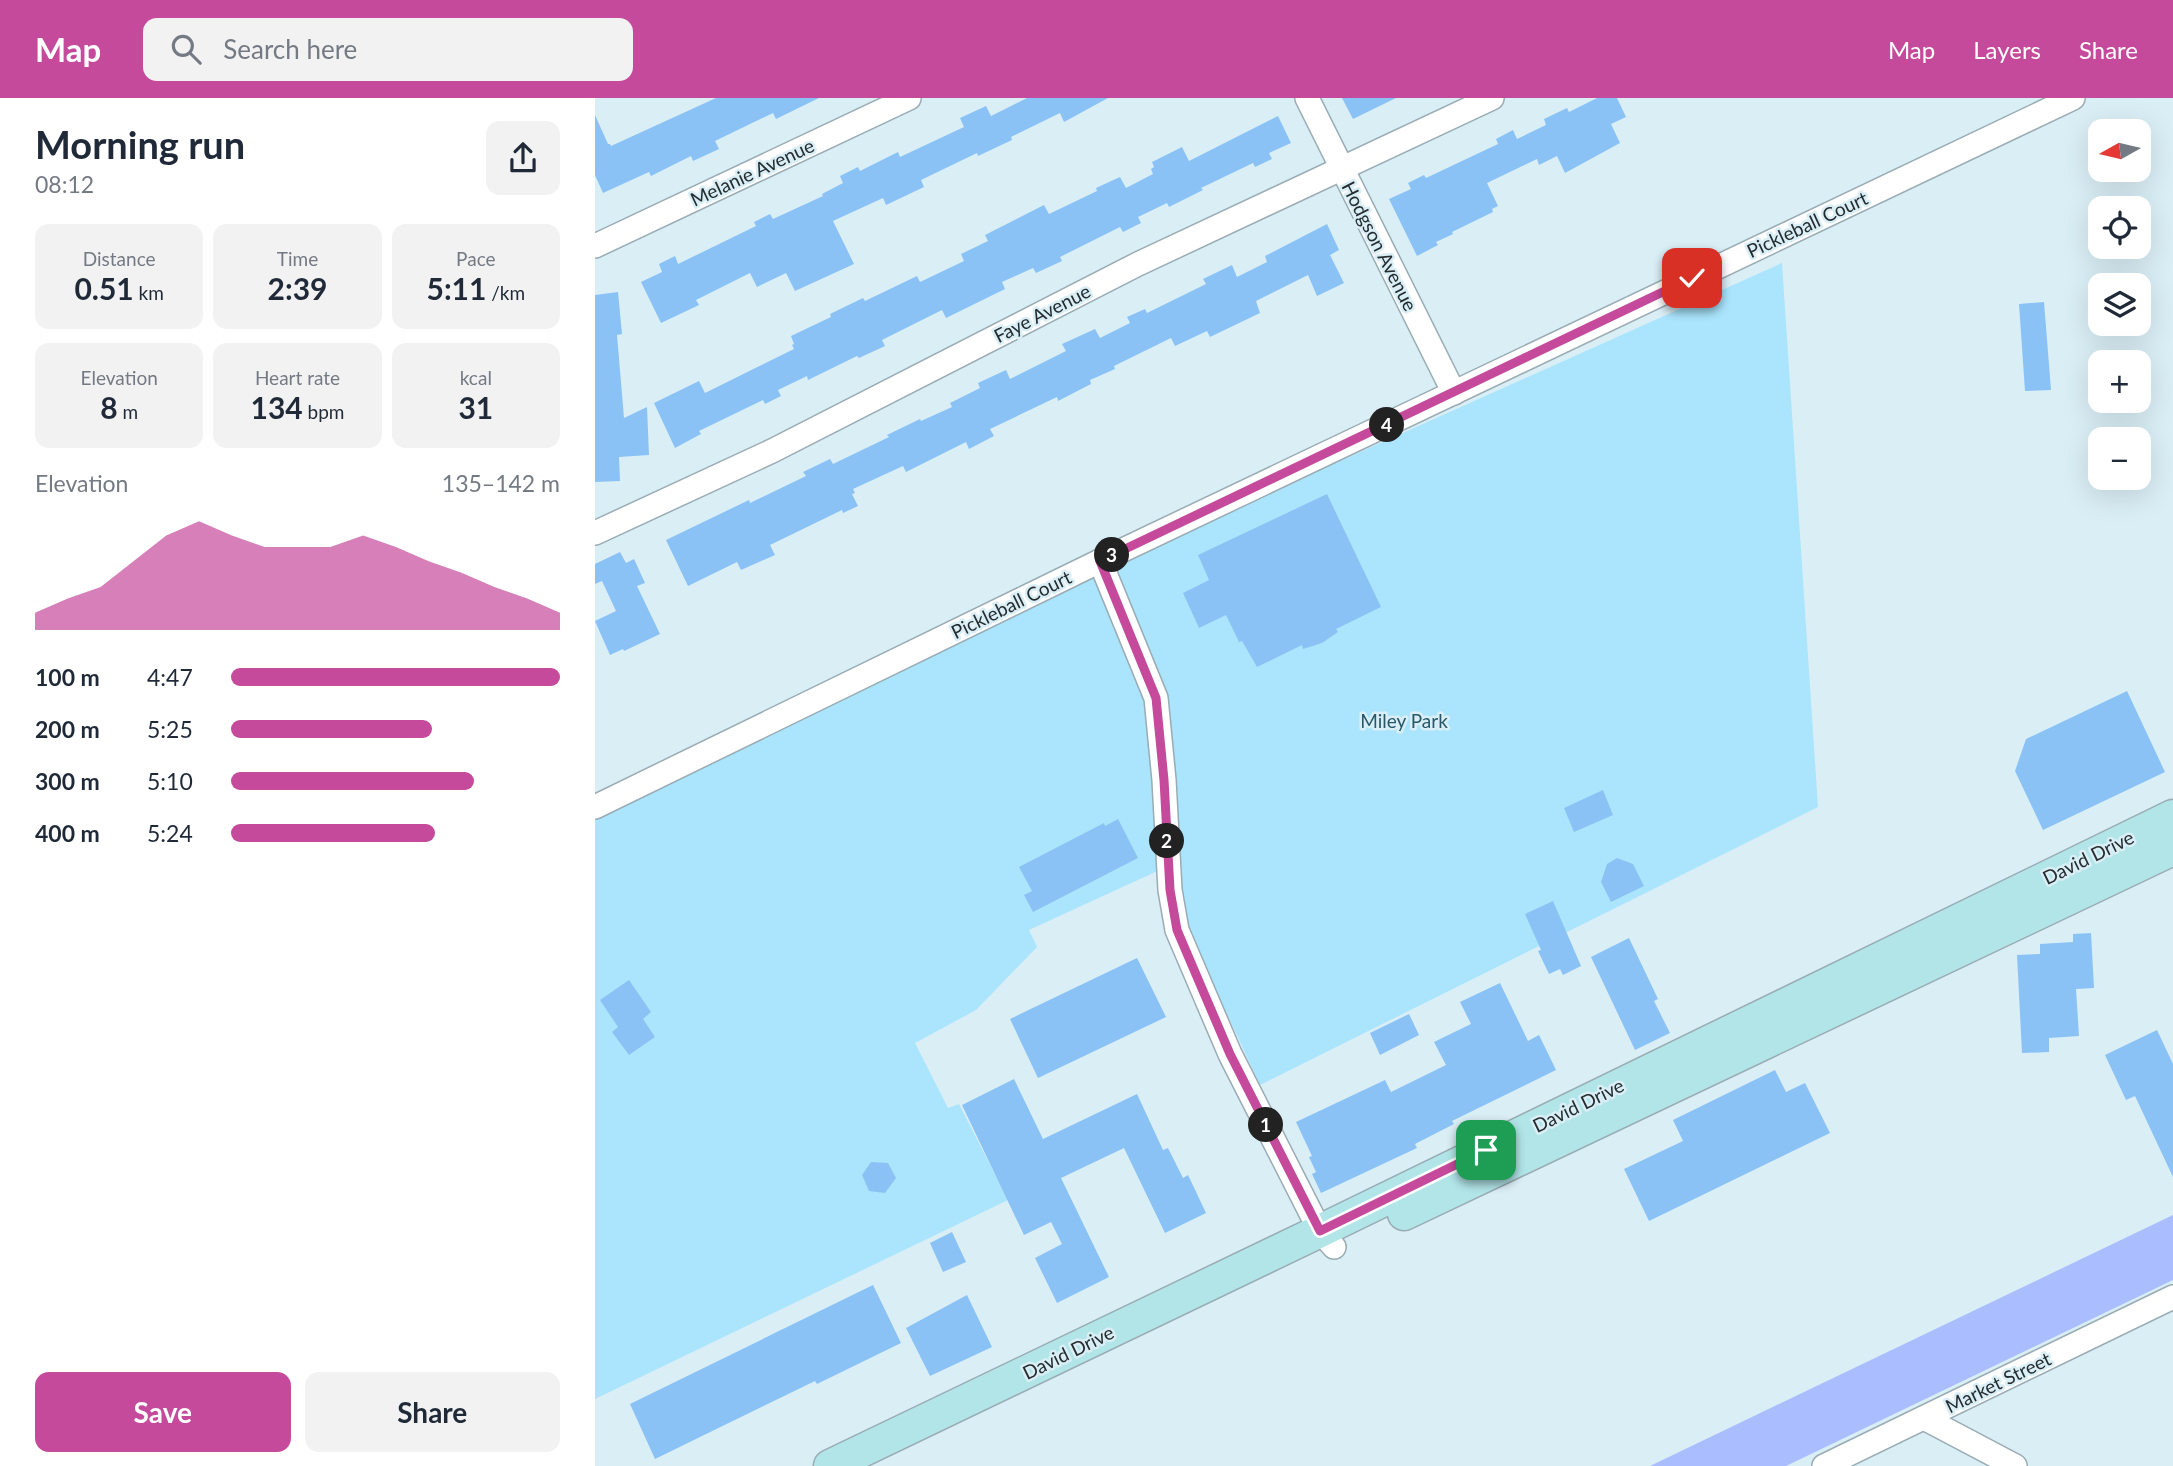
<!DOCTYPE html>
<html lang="en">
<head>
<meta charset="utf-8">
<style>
	:root { --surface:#fff; --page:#f2f2f3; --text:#1f2937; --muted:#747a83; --accent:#c54a9b }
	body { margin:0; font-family:Lato,sans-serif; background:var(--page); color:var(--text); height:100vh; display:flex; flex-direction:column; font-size:26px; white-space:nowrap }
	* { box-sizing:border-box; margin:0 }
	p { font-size:23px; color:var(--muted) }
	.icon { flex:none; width:38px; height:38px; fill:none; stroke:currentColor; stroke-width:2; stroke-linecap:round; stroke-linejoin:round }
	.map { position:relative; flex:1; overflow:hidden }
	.drawer { display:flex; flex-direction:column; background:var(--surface); width:595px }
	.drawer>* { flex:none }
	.needle { width:46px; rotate:262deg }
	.controls { position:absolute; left:1493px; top:21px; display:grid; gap:14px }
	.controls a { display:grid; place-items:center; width:63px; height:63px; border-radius:14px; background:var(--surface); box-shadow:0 7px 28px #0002; font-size:35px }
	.pin { position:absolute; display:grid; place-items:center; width:60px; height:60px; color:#fff; margin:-30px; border-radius:14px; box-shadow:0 4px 10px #0006 }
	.km { position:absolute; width:35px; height:35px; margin:-18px; border-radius:50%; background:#222; color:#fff; font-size:19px; line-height:35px; text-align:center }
	.round { display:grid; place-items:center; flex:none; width:74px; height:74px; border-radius:14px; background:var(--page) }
	.head { display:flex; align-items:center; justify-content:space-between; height:119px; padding:0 35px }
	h1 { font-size:38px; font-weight:700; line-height:52px }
	.stats { display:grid; grid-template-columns:repeat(3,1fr); gap:10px; height:119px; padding:7px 35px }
	.stats div { display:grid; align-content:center; border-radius:14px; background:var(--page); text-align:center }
	.stats b { font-size:30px; font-weight:700 }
	.stats small { font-size:19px; font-weight:400 }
	.stats p { font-size:19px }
	.chart { height:196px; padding:14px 35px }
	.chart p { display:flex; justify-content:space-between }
	.chart svg { width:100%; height:126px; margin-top:7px; fill:var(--accent); opacity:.7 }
	.button { display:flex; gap:14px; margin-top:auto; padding:14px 35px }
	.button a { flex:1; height:80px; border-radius:14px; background:var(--accent); color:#fff; font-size:28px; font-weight:700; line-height:80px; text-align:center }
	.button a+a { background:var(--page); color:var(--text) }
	ul { padding:0 35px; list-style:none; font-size:23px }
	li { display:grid; grid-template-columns:112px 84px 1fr; align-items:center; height:52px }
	li i { height:18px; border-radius:9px; background:var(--accent) }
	header { display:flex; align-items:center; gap:42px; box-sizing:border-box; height:98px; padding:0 35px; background:var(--accent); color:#fff }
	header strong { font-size:33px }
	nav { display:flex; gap:38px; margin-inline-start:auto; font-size:24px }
	.search { width:490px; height:63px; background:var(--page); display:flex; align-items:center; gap:18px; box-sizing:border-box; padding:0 24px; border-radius:14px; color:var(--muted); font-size:26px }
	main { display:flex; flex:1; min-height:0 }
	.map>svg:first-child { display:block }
	.green { fill:#aae5fd }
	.water { fill:#aabdfe }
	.building { fill:#8ac2f6 }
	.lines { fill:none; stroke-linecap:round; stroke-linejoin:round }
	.minor-casing { stroke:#99acb4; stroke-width:26 }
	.secondary-casing { stroke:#99acb4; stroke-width:35 }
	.minor { stroke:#fff; stroke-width:23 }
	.secondary { stroke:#b2e5e8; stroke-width:32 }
	.route-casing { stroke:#fff; stroke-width:14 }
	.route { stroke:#c54a9b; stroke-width:9 }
	.labels { text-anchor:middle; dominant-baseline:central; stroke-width:5; stroke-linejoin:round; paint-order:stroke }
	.street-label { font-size:19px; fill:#242c2f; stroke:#daeef6 }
	.park-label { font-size:19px; fill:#28596a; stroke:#daeef6 }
</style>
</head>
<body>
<header>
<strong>Map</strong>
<div class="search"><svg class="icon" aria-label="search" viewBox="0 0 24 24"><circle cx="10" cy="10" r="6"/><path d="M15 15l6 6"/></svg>Search here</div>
<nav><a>Map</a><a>Layers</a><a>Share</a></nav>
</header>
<main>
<section class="drawer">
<div class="head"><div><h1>Morning run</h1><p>08:12</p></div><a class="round"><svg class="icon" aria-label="share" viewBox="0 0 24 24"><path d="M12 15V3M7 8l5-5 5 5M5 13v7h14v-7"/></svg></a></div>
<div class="stats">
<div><p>Distance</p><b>0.51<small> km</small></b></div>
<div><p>Time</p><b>2:39</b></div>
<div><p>Pace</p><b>5:11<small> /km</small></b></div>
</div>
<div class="stats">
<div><p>Elevation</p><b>8<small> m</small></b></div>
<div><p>Heart rate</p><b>134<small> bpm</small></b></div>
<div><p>kcal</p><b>31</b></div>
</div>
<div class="chart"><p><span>Elevation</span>135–142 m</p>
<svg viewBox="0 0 160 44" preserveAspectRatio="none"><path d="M0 44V38L10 33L20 29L30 20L40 11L50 6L60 11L70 15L80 15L90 15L100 11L110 15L120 20L130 24L140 29L150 33L160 38V44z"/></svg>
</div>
<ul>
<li><b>100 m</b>4:47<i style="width:100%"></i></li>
<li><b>200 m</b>5:25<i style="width:61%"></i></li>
<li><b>300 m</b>5:10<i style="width:74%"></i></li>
<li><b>400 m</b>5:24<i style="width:62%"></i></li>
</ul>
<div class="button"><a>Save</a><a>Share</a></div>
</section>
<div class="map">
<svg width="1578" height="1368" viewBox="0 0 1578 1368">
	<rect width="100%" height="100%" fill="#daeef6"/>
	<!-- green -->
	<polygon class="green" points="1187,165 1223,709 665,987 593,832 582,764 434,832 442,849 381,912 320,945 353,1010 364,1006 413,1102 0,1301 0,722 308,559"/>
	<!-- water -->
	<polygon class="water" points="1578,1117 1578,1182 1191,1368 1055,1368"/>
	<!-- building -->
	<g class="building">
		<polygon points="121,0 224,0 181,21 178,15 120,43 124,51 98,63 96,58 56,78 54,74 8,95 0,77 0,17 13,46 15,46 16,48"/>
		<polygon points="432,0 513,0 469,24 465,15 416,39 417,42 383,58 382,55 326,82 329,89 291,107 288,100 238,123 259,166 200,193 191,175 162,189 155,175 101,202 104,207 66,225 46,184 67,174 64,166 80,158 83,166 161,128 159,124 175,116 178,121 228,98 227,96 248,85 245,78 263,69 265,73 303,54 305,59 369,29 365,20 391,8 396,18"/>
		<polygon points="747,0 801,0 758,21"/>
		<polygon points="1002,0 1022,0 1031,19 1016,26 1025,45 970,75 962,58 944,67 942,61 892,85 903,108 897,111 898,114 857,134 858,136 841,144 843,147 822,158 794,101 816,91 813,85 829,77 831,80 903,46 901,41 918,32 922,41 951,27 949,21 972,10 974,14"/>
		<polygon points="683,18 696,45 674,55 677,61 660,69 658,65 606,90 608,92 574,109 572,105 543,119 546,125 528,134 525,129 465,159 467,163 441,175 438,170 407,184 410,191 351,220 347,212 287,242 290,248 264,260 262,258 213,282 212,278 183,292 186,298 170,306 168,302 104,333 106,336 80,350 59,305 104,283 110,295 199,251 197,247 199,246 196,238 236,219 235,216 268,200 270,203 322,178 325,184 369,163 366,156 393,143 390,137 449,107 454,116 502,93 501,90 525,79 531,90 558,76 556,71 559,69 557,64 587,49 594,63"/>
		<polygon points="732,126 744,152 735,157 749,185 722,198 713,177 661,203 665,215 615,239 612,233 580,248 576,240 519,268 520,271 495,282 496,286 463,303 462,299 395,331 399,338 374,351 371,344 311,374 308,368 258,391 260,395 257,396 263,408 248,415 247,412 175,447 180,457 146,472 142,464 93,488 71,442 154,402 155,405 211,378 208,374 235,361 238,366 294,339 292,337 325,321 326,323 357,309 355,305 385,290 383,285 411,272 415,281 471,253 467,246 500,231 505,240 535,225 532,219 550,211 552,215 611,186 608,181 637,167 642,179 672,164 670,158"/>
		<polygon points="23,194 27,236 22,237 29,320 52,309 54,357 24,359 25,383 0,384 0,197"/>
		<polygon points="1449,204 1456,292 1430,293 1424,206"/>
		<polygon points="732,396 786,509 741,531 743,534 727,545 708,551 707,547 662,569 647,543 644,544 631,517 604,530 588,495 614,482 603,457"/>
		<polygon points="25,454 31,465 39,461 50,485 42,488 65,536 29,553 28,551 15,557 0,523 21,513 7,483 0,486 0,466"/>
		<polygon points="1532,593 1570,674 1448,732 1420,673 1431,641"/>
		<polygon points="1008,692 1018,717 979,734 969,710"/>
		<polygon points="523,721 543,760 438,814 429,797 437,793 424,769 509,725 510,728"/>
		<polygon points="1022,760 1038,766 1049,788 1016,804 1006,784 1012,766"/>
		<polygon points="958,803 986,868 968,877 965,871 954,876 943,853 946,852 930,816"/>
		<polygon points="1496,835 1499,890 1481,891 1484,938 1454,940 1454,954 1427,955 1422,857 1445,856 1445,846 1478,844 1478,836"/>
		<polygon points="1034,840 1063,901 1059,903 1075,935 1040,952 996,859"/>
		<polygon points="542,860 571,919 443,980 415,921"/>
		<polygon points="34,882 56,914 48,921 60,939 34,957 17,934 23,929 5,902"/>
		<polygon points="905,885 933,943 944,937 961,972 857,1023 859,1026 820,1046 822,1050 726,1095 717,1076 721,1074 714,1059 717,1058 701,1024 790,982 796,994 851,967 839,944 876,926 865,904"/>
		<polygon points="814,916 824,937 785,957 775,935"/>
		<polygon points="1562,932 1578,966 1578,1079 1540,998 1531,1002 1510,957"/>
		<polygon points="1180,972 1191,994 1210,985 1235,1035 1054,1123 1029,1071 1088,1043 1078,1022"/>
		<polygon points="419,981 448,1041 542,996 568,1052 573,1050 588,1080 593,1077 611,1115 570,1135 529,1050 466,1080 514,1179 462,1205 440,1160 467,1146 456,1124 429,1137 367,1007"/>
		<polygon points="276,1064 293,1065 301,1080 290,1095 274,1093 267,1077"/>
		<polygon points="357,1134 371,1164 348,1174 335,1145"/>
		<polygon points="278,1187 306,1245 222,1286 220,1283 60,1361 35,1306"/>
		<polygon points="372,1197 397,1249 335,1278 311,1230"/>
	</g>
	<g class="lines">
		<defs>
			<g id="minor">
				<polyline points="712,0 859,295"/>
				<polyline points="0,148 314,0"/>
				<polyline points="0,435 177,353 543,166 897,0"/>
				<polyline points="505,463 561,600 569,682 575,792 582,832 635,956 725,1133 739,1149"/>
				<polyline points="0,709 505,463 1478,0"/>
				<polyline points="1329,1320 1420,1368"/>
				<polyline points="1229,1368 1578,1199"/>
			</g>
			<g id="secondary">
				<polyline points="809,1116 1578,751"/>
				<polyline points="235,1368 725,1133 1578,718"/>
			</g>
		</defs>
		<!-- minor casing -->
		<use href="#minor" class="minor-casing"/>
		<!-- secondary casing -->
		<use href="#secondary" class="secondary-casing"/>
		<!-- minor -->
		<use href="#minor" class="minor"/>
		<!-- secondary -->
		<use href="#secondary" class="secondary"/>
	</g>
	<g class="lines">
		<defs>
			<polyline id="route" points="891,1052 725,1133 635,956 582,832 575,792 569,682 561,600 505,463 1097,180"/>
		</defs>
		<!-- route casing -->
		<use href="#route" class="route-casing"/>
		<!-- route -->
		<use href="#route" class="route"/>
	</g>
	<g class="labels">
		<!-- street labels -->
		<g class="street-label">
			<text transform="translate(157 74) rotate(-25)">Melanie Avenue</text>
			<text transform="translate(1212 126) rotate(-25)">Pickleball Court</text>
			<text transform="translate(785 148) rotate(63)">Hodgson Avenue</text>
			<text transform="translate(447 215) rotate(-27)">Faye Avenue</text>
			<text transform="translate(416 506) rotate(-26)">Pickleball Court</text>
			<text transform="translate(1493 759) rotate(-26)">David Drive</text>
			<text transform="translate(983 1007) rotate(-26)">David Drive</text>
			<text transform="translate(473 1254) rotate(-26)">David Drive</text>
			<text transform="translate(1403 1284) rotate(-26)">Market Street</text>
		</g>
		<!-- park labels -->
		<g class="park-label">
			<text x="809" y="622">Miley Park</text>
		</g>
	</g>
</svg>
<div class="controls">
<a><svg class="needle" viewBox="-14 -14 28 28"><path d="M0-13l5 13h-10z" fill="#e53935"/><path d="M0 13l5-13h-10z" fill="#747a83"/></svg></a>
<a><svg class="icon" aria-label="locate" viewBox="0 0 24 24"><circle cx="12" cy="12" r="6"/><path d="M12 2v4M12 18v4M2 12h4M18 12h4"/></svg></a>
<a><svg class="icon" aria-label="layers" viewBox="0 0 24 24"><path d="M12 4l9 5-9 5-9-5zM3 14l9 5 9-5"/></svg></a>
<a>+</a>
<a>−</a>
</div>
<div class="pin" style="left:891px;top:1052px;background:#1e9e55"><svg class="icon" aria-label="arrive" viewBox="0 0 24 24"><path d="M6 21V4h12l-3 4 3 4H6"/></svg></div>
<div class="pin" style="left:1097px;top:180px;background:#d93025"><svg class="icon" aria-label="check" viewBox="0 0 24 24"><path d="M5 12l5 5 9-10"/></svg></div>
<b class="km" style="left:671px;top:1027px">1</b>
<b class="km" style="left:572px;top:743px">2</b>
<b class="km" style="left:517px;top:457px">3</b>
<b class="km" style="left:792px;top:327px">4</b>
</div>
</main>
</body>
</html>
